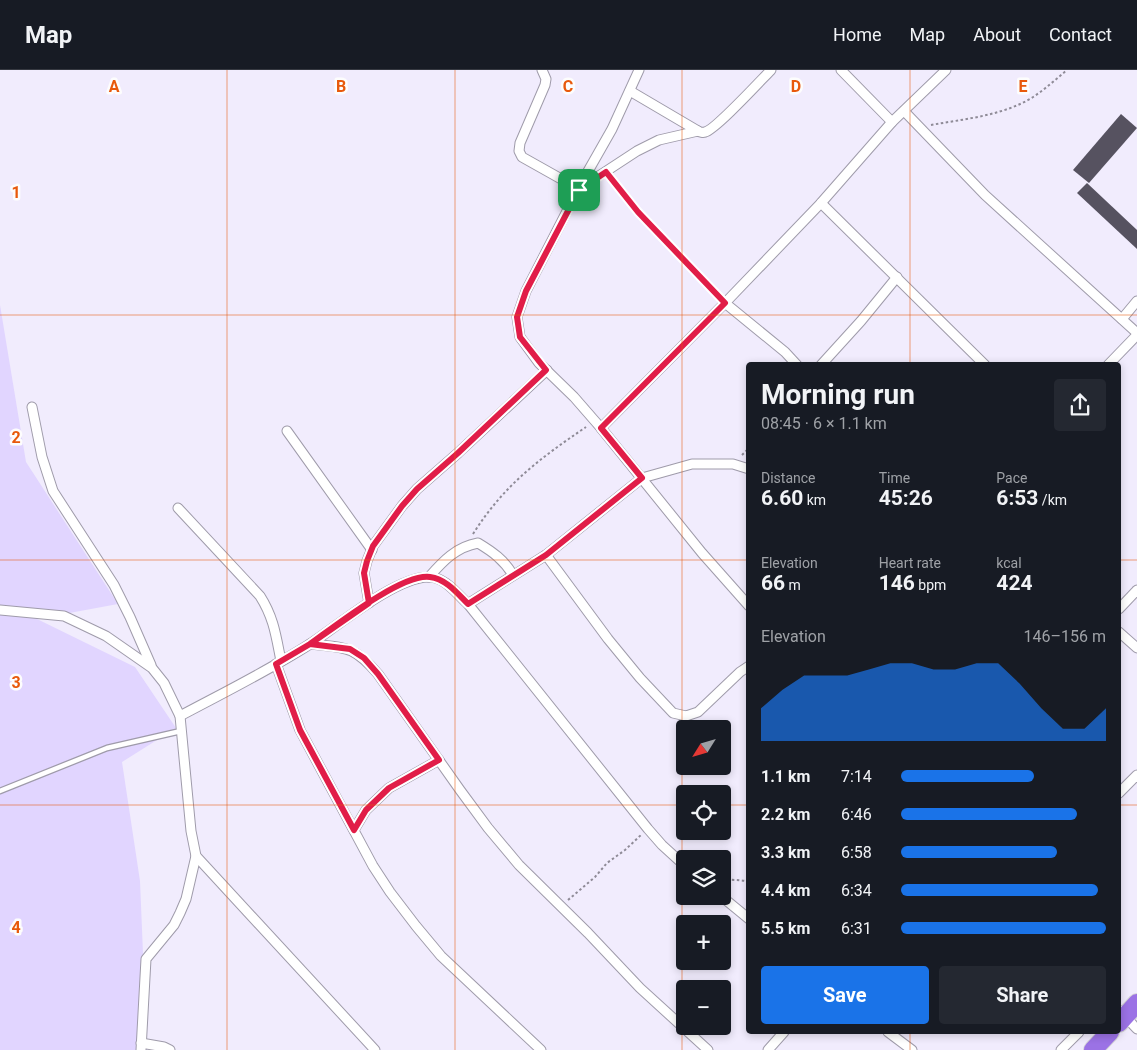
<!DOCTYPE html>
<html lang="en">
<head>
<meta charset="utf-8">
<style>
	:root { --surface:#171b24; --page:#242831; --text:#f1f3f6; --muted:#9ea1a6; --line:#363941; --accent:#1a73e8 }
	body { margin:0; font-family:Roboto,sans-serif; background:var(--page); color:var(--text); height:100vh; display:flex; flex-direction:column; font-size:19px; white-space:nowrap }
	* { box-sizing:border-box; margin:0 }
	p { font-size:16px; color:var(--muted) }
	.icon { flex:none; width:28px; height:28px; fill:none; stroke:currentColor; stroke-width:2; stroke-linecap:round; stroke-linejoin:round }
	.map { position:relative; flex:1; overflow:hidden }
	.side { position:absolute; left:746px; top:292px; width:375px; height:672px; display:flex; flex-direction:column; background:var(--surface); border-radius:5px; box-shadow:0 2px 8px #0003 }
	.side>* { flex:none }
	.needle { width:32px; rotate:233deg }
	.buttons { position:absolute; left:676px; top:650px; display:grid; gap:10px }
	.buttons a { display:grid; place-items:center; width:55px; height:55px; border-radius:5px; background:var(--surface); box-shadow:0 2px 8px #0003; font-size:25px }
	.pin { position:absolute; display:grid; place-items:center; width:42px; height:42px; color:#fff; margin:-21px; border-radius:10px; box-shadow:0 2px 8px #0006 }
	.round { display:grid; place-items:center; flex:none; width:52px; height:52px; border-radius:5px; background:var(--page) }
	.head { display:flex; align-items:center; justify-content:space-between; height:85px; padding:0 15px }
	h1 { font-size:28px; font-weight:700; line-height:38px }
	.figures { display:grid; grid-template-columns:repeat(3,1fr); gap:8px; height:85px; padding:5px 15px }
	.figures div { display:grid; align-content:center }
	.figures b { font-size:21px; font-weight:700 }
	.figures small { font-size:14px; font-weight:400 }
	.figures p { font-size:14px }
	.chart { height:140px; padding:10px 15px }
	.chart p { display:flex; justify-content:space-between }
	.chart svg { width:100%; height:90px; margin-top:5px; fill:var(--accent); opacity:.7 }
	.button { display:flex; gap:10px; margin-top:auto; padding:10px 15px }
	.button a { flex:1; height:58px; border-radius:5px; background:var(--accent); color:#fff; font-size:20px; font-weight:700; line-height:58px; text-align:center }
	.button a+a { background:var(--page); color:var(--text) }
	ul { padding:0 15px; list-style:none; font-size:16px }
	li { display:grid; grid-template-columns:80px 60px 1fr; align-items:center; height:38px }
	li i { height:12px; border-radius:6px; background:var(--accent) }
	header { display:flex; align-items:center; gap:30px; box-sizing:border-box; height:70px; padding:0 25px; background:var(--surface); border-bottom:1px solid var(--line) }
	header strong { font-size:24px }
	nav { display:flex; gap:28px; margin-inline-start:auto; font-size:18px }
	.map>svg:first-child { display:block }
	.green { fill:#e1d5ff }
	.building { fill:#565260 }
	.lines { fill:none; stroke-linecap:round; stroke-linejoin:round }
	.lane-casing { stroke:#9f9baa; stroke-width:7 }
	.street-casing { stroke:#9f9baa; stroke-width:11 }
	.highway-casing { stroke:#d6d6d7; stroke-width:20 }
	.path { stroke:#8f8b97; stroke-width:2; stroke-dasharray:2.5 2.5; stroke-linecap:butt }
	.lane { stroke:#fff; stroke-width:4.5 }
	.street { stroke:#fff; stroke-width:9 }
	.highway { stroke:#9b72e5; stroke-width:18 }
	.route-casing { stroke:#fff; stroke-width:10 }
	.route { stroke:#e11d48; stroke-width:6 }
	.grid { fill:none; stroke:#e8590c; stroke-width:1; stroke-opacity:0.55 }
	.grid-label { font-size:16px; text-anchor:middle; font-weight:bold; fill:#e8590c; stroke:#fdfdfd; stroke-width:5; stroke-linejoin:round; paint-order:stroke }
</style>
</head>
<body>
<header>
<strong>Map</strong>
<nav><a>Home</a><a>Map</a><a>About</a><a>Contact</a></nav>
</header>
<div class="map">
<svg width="1137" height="980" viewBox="0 0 1137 980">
	<rect width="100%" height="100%" fill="#f1ecfd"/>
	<!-- green -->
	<polygon class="green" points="0,235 26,392 118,534 37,549 135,597 176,658 122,692 140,811 147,980 0,980"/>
	<!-- building -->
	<g class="building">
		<polygon points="1121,44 1137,58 1089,113 1073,100"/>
		<polygon points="1087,113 1137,160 1137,179 1077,123"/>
	</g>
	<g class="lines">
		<defs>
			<polyline id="lane" points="0,721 107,678 181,661"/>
			<g id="street">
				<polyline points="542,0 546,9 545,15 520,73 519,81 522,87 579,119 637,81 659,70 698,61"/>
				<polyline points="639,0 612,59 583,110 526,221 517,247 520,267 539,293 574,327 601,358 702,483 749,536"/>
				<polyline points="841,0 892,52"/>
				<path d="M630 21 698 61C699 62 704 63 705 62 715 60 761 10 771 0"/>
				<polyline points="904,41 985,125 1137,263"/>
				<polyline points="821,133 985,295"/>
				<polyline points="725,233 785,282 797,295"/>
				<polyline points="1122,249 1137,231"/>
				<polyline points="821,295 861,251 897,207"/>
				<polyline points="1108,295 1137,265"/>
				<polyline points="32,337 42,387 53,421 114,515 130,547 151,595"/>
				<polyline points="601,358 725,233 821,133 892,52 946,0"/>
				<polyline points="287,361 372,480"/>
				<path d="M178 438 260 526C274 548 276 566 281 591"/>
				<polyline points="546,485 608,569 640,608 673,643 686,646 698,642 740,602 749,596"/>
				<path d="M429 507C443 491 456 477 478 473 493 482 504 490 513 505"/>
				<polyline points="369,533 364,503 367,491 373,476 402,436 417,419 458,383 547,300"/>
				<polyline points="468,534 546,485 642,408 692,394 733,394 749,399"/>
				<polyline points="1119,539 1137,520"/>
				<polyline points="0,540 64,546 106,566 152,598 164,613 180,646 191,761 196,786 375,980"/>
				<polyline points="1119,562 1137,578"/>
				<path d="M310 574C346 578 353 575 378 604L460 720 488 758 519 795 588 863 640 918 708 980"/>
				<polyline points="276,594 300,660 373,796 390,822 416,856 441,886 541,980"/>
				<path d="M180 646C223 623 268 601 310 574 339 555 394 508 428 507 444 506 457 524 468 534L648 759 662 775 685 796"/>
				<polyline points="1119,723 1137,705"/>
				<polyline points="354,760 366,740 389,718 439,690"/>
				<polyline points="721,826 749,849"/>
				<polyline points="1119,940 1137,959"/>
				<polyline points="888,962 912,980"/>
				<polyline points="141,973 164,977 170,980"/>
				<polyline points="141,980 146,889 174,855 180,843 186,829 196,786"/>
				<polyline points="768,980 784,962"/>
				<polyline points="1061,980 1079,962"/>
			</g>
			<g id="highway">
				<polyline points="1119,953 1137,933"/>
				<polyline points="1093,980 1110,962"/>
			</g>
		</defs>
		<!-- lane casing -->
		<use href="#lane" class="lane-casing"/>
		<!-- street casing -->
		<use href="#street" class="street-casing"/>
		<!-- highway casing -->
		<use href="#highway" class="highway-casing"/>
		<!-- path -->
		<g class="path">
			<path d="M931 55C964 49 1000 46 1030 29 1043 21 1055 10 1067 0"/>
			<path d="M612 110C646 151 682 186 719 226"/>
			<polyline points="742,385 749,378"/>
			<path d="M473 464C504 415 539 389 586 357"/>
			<path d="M722 808C731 811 740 809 749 812"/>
			<polyline points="568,830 595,807 607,793 625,780 641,765"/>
		</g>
		<!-- lane -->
		<use href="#lane" class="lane"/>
		<!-- street -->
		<use href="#street" class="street"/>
		<!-- highway -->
		<use href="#highway" class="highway"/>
	</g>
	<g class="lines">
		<defs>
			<path id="route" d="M579 120 526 221 517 247 520 267 546 300 458 383 417 419 402 436 373 476 367 491 364 503 369 533 310 574 276 594 300 660 354 760 366 740 389 718 439 690 378 604 364 588 350 579 310 574C334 557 402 503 430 507 446 509 457 523 468 534L546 485 642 408 601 358 725 233 638 142 606 102 579 120"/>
		</defs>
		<!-- route casing -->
		<use href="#route" class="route-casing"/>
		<!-- route -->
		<use href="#route" class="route"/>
	</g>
	<!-- grid -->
	<path class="grid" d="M227 0V980M455 0V980M682 0V980M910 0V295M0 245H1137M0 490H749M1119 490H1137M0 735H685M722 735H749M1119 735H1137M910 962V980"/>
	<g class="grid-label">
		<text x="114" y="22">A</text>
		<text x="341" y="22">B</text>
		<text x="568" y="22">C</text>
		<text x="796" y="22">D</text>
		<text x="1023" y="22">E</text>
		<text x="16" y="128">1</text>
		<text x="16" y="373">2</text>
		<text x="16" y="618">3</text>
		<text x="16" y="863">4</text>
	</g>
</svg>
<div class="buttons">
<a><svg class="needle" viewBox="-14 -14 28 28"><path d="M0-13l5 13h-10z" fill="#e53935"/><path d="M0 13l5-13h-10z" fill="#9ea1a6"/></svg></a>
<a><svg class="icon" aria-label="locate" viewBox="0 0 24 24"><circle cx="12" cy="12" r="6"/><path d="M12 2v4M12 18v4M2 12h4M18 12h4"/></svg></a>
<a><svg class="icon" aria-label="layers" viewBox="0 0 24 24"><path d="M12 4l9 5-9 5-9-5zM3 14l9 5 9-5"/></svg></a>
<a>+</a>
<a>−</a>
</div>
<div class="pin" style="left:579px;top:120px;background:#1e9e55"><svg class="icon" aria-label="arrive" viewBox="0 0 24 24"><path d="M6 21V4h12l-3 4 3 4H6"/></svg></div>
<section class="side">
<div class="head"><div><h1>Morning run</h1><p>08:45 · 6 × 1.1 km</p></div><a class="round"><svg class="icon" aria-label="share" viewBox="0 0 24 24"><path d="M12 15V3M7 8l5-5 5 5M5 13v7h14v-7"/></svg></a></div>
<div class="figures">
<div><p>Distance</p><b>6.60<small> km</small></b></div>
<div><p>Time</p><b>45:26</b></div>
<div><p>Pace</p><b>6:53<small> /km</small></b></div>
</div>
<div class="figures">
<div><p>Elevation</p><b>66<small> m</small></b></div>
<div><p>Heart rate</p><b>146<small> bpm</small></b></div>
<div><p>kcal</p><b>424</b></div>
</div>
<div class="chart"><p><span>Elevation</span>146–156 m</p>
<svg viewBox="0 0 160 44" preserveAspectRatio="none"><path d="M0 44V28L10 19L20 12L30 12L40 12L50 9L60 6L70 6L80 9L90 9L100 6L110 6L120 16L130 28L140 38L150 38L160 28V44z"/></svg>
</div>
<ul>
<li><b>1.1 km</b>7:14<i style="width:65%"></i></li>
<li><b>2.2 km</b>6:46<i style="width:86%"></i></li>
<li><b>3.3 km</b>6:58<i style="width:76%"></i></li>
<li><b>4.4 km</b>6:34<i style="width:96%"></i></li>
<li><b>5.5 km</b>6:31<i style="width:100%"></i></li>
</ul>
<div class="button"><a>Save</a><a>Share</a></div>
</section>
</div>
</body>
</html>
